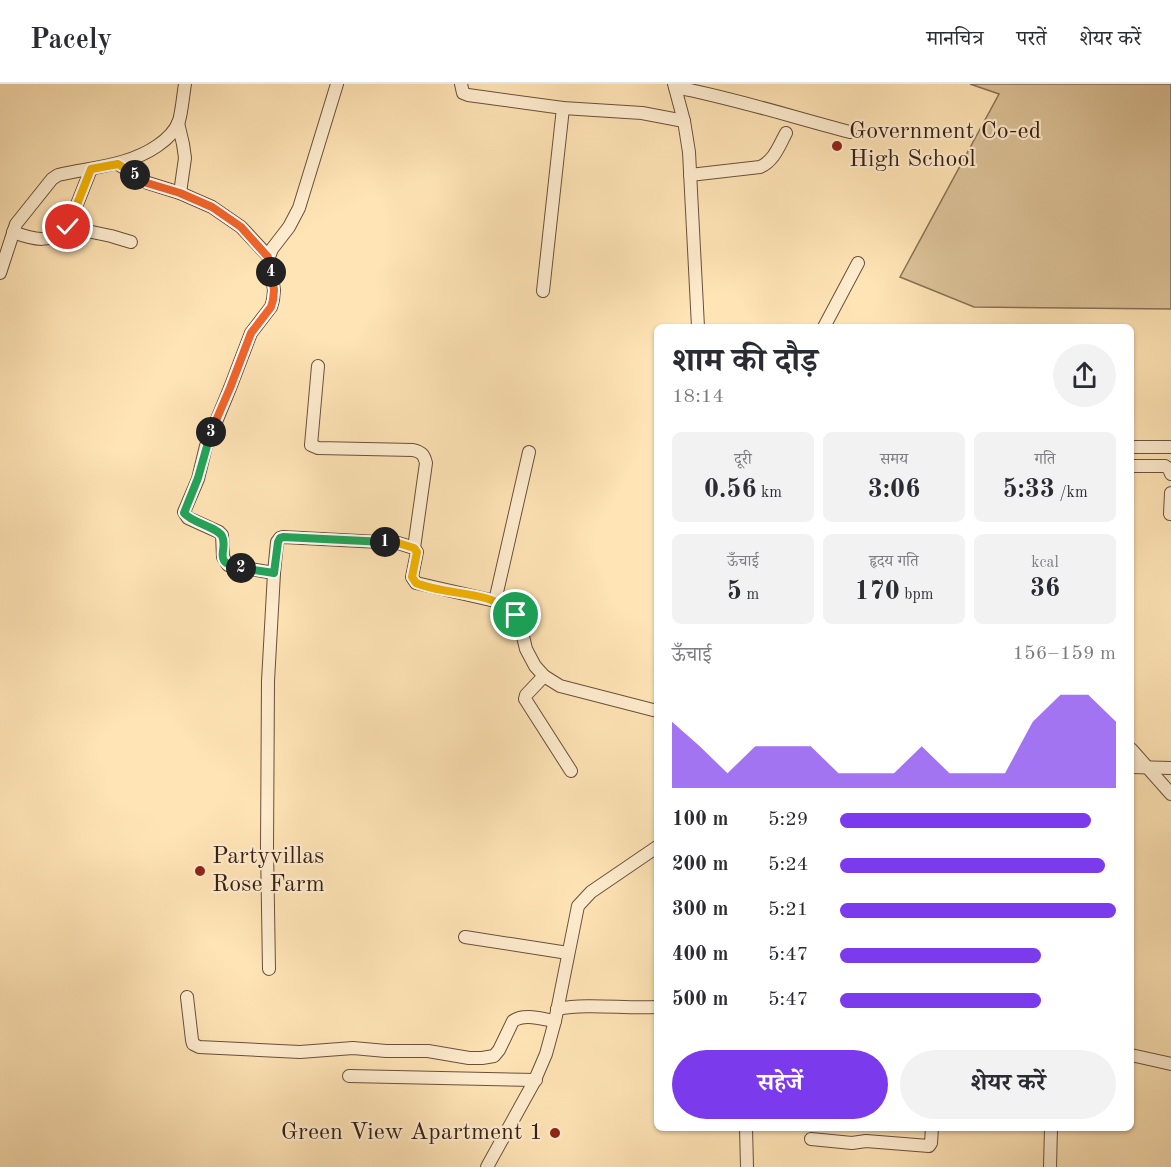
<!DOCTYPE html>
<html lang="hi">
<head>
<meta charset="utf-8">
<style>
	:root { --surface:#fff; --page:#f2f2f3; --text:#2b2b33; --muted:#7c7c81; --line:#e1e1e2; --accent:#7c3aed }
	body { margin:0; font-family:"Old Standard TT","Noto Serif Devanagari",serif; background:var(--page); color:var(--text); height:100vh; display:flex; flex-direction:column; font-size:22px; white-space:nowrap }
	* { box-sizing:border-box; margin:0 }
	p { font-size:20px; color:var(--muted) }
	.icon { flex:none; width:33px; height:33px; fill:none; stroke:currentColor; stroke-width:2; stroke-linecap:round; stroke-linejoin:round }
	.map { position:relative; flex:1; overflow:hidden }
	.side { position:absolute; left:654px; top:240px; width:480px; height:807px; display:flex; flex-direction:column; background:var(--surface); border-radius:9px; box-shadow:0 2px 4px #0004 }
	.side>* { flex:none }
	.pin { position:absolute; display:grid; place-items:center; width:51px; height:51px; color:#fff; margin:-26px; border:3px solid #fff; border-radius:50%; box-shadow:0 2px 6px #0007 }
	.km { position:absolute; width:30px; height:30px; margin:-15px; border-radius:50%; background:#222; color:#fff; font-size:16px; line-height:30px; text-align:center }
	.round { display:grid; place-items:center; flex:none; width:63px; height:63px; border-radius:32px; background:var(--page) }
	.headline { display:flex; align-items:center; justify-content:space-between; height:102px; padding:0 18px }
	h1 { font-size:33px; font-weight:700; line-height:45px }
	.stats { display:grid; grid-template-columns:repeat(3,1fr); gap:9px; height:102px; padding:6px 18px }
	.stats div { display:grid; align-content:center; border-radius:9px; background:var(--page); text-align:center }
	.stats b { font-size:26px; font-weight:700 }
	.stats small { font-size:16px; font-weight:400 }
	.stats p { font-size:16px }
	.chart { height:168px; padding:12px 18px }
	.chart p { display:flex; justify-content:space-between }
	.chart svg { width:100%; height:108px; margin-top:6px; fill:var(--accent); opacity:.7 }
	.action { display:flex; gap:12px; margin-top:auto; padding:12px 18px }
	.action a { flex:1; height:69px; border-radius:36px; background:var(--accent); color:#fff; font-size:24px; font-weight:700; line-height:69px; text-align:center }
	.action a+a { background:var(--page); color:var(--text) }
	ul { padding:0 18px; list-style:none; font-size:20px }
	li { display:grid; grid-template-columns:96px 72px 1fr; align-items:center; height:45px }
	li i { height:15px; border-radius:8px; background:var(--accent) }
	header { display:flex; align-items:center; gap:36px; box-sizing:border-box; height:84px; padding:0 30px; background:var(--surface); border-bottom:2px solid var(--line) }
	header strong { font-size:28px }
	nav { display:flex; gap:33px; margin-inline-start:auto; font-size:21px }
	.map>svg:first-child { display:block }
	.green { fill:#ddc399; stroke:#8a7156; stroke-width:1.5 }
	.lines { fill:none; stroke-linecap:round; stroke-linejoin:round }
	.minor-casing { stroke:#6a503b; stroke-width:14 }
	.minor { stroke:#ffedcf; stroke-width:12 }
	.split-1-casing { stroke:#fff; stroke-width:12 }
	.split-2-casing { stroke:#fff; stroke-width:12 }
	.split-3-casing { stroke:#fff; stroke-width:12 }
	.split-4-casing { stroke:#fff; stroke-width:12 }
	.split-5-casing { stroke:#fff; stroke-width:12 }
	.split-6-casing { stroke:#fff; stroke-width:12 }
	.split-1 { stroke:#f5b400; stroke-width:8 }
	.split-2 { stroke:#22a559; stroke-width:8 }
	.split-3 { stroke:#22a559; stroke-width:8 }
	.split-4 { stroke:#f0652b; stroke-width:8 }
	.split-5 { stroke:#f0652b; stroke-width:8 }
	.split-6 { stroke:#f5b400; stroke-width:8 }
	.poi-dot { fill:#8f2418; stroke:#ffedcf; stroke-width:2 }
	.labels { text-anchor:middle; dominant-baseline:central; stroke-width:4.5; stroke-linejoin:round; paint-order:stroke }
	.poi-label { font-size:24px; fill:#381f12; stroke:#ffedcf; text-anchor:start }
</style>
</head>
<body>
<header>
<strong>Pacely</strong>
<nav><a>मानचित्र</a><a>परतें</a><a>शेयर करें</a></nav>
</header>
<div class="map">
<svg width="1171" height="1083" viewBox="0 0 1171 1083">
	<rect width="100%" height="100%" fill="#ffe4b5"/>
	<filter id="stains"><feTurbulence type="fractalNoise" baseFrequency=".00333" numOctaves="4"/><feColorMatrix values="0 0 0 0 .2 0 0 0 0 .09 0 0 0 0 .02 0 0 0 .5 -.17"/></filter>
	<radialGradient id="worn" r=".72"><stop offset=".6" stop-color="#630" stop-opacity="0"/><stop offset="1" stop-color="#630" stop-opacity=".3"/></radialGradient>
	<!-- green -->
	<polygon class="green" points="970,0 1171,0 1171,225 974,223 900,193 999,10"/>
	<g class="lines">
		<defs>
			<g id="minor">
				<polyline points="461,0 463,9 468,11 563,24 642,29 684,37"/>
				<polyline points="674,0 684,37 689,68 698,243"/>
				<path d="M675 3C734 14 792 33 850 48"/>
				<polyline points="178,39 183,60 185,74 180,109"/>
				<polyline points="118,80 148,99 180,109 212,123 241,143 269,173"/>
				<path d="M690 91 760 83C774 77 779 62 786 49"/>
				<polyline points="68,143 111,152 131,158"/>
				<path d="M13 148C34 156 51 160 68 143L91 85"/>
				<path d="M0 189 16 140 52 95 58 91C92 83 128 82 157 62 166 56 175 48 179 37 182 26 183 12 185 0"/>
				<polyline points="543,207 563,24"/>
				<polyline points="824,243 858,179"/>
				<path d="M318 282 311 361 318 364 413 366C421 368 424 370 426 379L414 464"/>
				<polyline points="1131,363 1171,363"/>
				<polyline points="1131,382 1165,382 1169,385 1171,390"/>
				<polyline points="1170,430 1171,409"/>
				<polyline points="274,489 228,481 223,473 222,451 219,448 188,434 184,428 198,395 206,362 230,304 251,249 271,223 273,216 274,206 269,173 272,165 289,143 299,124 337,0"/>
				<polyline points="495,517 529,368"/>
				<polyline points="544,592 526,611 525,615 571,687"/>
				<polyline points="1131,665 1171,710"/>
				<polyline points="1131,683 1171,684"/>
				<polyline points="465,853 568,869"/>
				<polyline points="269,885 267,763 268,597 274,489 277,458 280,454 283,453 398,459 414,464 417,468 412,493 416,499 495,517 509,523 516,531 520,540 526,565 535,582 544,592 560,602 657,627"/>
				<path d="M187 913 192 956 193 960 199 963 300 968 353 964 386 967H428L469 974H482L494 972 499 966 513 937C524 929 542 935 555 937"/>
				<path d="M557 925C590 919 624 925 657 923"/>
				<polyline points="1131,971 1171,980"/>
				<polyline points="349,992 536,996"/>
				<polyline points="746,1044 747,1083"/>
				<polyline points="811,1055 852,1059 866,1057 929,1062 931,1059 932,1044"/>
				<polyline points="487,1083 534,998 546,970 555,937 578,822 591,808 657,763"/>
				<polyline points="1050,1083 1051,1044"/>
			</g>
		</defs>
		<!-- minor casing -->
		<use href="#minor" class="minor-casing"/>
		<!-- minor -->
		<use href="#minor" class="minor"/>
	</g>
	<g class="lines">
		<defs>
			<path id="split-1" d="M385 458 398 459 414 464 417 468 412 493 416 499C447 512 493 506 516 531"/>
			<polyline id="split-2" points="241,484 274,489 278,458 280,454 283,453 385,458"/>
			<path id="split-3" d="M211 348 198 394 184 429C192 439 217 443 222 452 229 466 210 479 241 484"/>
			<polyline id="split-4" points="211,348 230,304 251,249 271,223 273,216 274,206 271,188"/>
			<polyline id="split-5" points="135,91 147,99 180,109 212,123 241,143 268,173 271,188"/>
			<polyline id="split-6" points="68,143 91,85 118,80 135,91"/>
		</defs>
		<!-- split-1 casing -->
		<use href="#split-1" class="split-1-casing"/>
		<!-- split-2 casing -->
		<use href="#split-2" class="split-2-casing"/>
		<!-- split-3 casing -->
		<use href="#split-3" class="split-3-casing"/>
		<!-- split-4 casing -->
		<use href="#split-4" class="split-4-casing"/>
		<!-- split-5 casing -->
		<use href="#split-5" class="split-5-casing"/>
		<!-- split-6 casing -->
		<use href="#split-6" class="split-6-casing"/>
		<!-- split-1 -->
		<use href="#split-1" class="split-1"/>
		<!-- split-2 -->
		<use href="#split-2" class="split-2"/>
		<!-- split-3 -->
		<use href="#split-3" class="split-3"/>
		<!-- split-4 -->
		<use href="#split-4" class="split-4"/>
		<!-- split-5 -->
		<use href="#split-5" class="split-5"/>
		<!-- split-6 -->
		<use href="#split-6" class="split-6"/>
	</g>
	<!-- markers -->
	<g class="poi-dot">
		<circle cx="837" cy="62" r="6"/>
		<circle cx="200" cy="787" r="6"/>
		<circle cx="555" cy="1049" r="6"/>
	</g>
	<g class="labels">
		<!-- poi labels -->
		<g class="poi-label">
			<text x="849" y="48">Government Co-ed<tspan x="849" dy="28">High School</tspan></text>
			<text x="212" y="773">Partyvillas<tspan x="212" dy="28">Rose Farm</tspan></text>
			<text x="543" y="1049" text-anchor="end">Green View Apartment 1</text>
		</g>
	</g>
	<rect width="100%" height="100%" filter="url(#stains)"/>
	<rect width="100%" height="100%" fill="url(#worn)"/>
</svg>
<div class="pin" style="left:516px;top:531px;background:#1e9e55"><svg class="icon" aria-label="arrive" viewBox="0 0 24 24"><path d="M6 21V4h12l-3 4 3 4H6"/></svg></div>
<div class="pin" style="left:68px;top:143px;background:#d93025"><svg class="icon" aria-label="check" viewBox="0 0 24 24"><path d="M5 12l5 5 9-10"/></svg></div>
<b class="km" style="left:385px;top:458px">1</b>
<b class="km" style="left:241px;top:484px">2</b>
<b class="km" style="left:211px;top:348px">3</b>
<b class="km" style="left:271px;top:188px">4</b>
<b class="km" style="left:135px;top:91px">5</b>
<section class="side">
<div class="headline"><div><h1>शाम की दौड़</h1><p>18:14</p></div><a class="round"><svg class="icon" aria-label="share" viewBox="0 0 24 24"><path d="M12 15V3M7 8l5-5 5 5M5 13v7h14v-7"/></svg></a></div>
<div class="stats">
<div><p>दूरी</p><b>0.56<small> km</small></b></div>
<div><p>समय</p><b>3:06</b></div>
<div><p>गति</p><b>5:33<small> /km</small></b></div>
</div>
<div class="stats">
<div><p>ऊँचाई</p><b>5<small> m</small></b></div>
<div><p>हृदय गति</p><b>170<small> bpm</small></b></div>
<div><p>kcal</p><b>36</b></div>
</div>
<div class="chart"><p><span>ऊँचाई</span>156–159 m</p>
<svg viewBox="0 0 160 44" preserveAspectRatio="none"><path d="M0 44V17L10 27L20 38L30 27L40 27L50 27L60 38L70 38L80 38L90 27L100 38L110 38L120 38L130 17L140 6L150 6L160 17V44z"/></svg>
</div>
<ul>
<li><b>100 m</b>5:29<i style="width:91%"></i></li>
<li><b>200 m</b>5:24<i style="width:96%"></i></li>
<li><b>300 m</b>5:21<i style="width:100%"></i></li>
<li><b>400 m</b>5:47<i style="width:73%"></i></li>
<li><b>500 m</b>5:47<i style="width:73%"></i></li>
</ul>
<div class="action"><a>सहेजें</a><a>शेयर करें</a></div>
</section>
</div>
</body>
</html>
